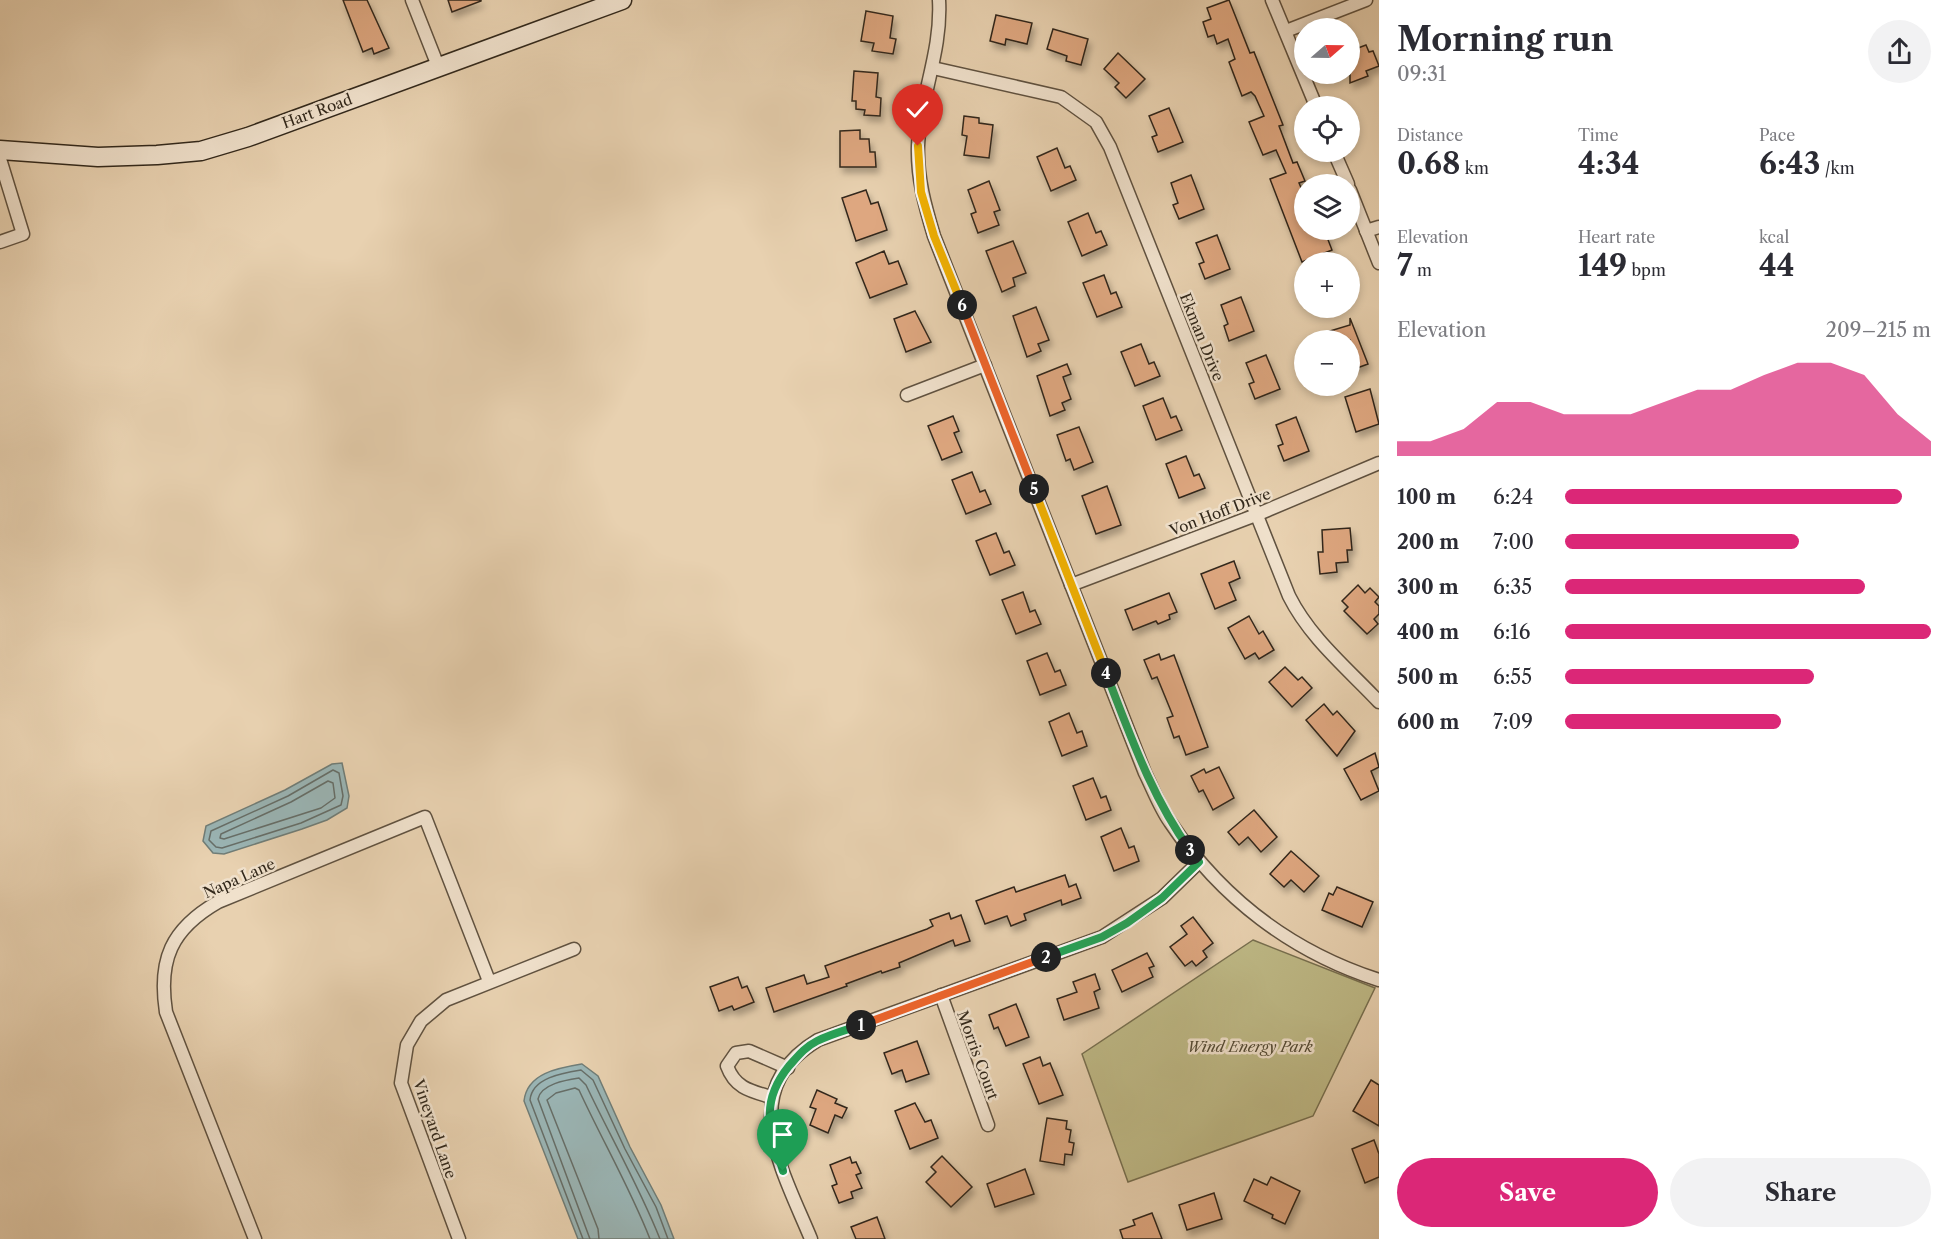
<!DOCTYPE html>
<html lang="en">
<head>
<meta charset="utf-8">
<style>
	:root { --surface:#fff; --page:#f2f2f3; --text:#2b2b33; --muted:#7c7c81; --accent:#db2777 }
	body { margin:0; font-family:"Libre Caslon Text",serif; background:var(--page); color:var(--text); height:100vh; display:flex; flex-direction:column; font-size:22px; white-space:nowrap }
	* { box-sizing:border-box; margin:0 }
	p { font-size:20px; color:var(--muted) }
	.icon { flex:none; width:33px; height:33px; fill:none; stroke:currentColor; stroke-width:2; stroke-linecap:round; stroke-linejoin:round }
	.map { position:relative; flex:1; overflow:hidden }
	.side { display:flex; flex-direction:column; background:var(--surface); width:570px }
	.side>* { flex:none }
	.needle { width:39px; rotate:70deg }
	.controls { position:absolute; left:1294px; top:18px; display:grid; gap:12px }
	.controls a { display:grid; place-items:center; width:66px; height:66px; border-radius:50%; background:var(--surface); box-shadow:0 3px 9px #0003; font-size:30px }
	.pin { position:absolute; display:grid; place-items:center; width:51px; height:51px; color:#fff; margin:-62px -26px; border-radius:50% 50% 50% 0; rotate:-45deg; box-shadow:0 0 6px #0007 }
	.pin .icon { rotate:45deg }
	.km { position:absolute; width:30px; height:30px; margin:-15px; border-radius:50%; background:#222; color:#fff; font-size:16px; line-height:30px; text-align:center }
	.round { display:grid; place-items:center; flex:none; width:63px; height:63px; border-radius:32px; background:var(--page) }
	.overview { display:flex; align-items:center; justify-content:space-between; height:102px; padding:0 18px }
	h1 { font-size:33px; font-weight:700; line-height:45px }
	.metrics { display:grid; grid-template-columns:repeat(3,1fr); gap:9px; height:102px; padding:6px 18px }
	.metrics div { display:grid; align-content:center }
	.metrics b { font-size:30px; font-weight:700 }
	.metrics small { font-size:16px; font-weight:400 }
	.metrics p { font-size:16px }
	.chart { height:168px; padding:12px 18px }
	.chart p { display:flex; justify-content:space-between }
	.chart svg { width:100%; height:108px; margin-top:6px; fill:var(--accent); opacity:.7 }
	.primary-button { display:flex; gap:12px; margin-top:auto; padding:12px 18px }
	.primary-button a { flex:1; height:69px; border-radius:36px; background:var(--accent); color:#fff; font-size:24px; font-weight:700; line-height:69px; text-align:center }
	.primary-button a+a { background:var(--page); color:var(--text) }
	ul { padding:0 18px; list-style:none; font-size:20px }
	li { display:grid; grid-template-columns:96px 72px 1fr; align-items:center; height:45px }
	li i { height:15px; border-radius:8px; background:var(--accent) }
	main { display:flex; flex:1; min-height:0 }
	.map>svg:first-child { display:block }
	.green { fill:#beb986; stroke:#787050; stroke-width:1.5 }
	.water { fill:#9ab5b5; stroke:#707d77; stroke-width:1.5 }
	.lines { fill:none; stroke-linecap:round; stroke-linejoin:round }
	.shore { stroke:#666e68; stroke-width:1.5 }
	.building { fill:#dea780; stroke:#32281b; stroke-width:1.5; filter:url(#shadow) }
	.street-casing { stroke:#605240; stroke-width:15 }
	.secondary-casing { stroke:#32281b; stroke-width:21 }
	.street { stroke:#f0e1cc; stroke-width:12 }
	.secondary { stroke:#f0e1cc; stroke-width:18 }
	.split-1-casing { stroke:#fff; stroke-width:12 }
	.split-2-casing { stroke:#fff; stroke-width:12 }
	.split-3-casing { stroke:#fff; stroke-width:12 }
	.split-4-casing { stroke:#fff; stroke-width:12 }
	.split-5-casing { stroke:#fff; stroke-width:12 }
	.split-6-casing { stroke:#fff; stroke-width:12 }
	.split-7-casing { stroke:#fff; stroke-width:12 }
	.split-1 { stroke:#22a559; stroke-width:8 }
	.split-2 { stroke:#f0652b; stroke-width:8 }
	.split-3 { stroke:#22a559; stroke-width:8 }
	.split-4 { stroke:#22a559; stroke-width:8 }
	.split-5 { stroke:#f5b400; stroke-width:8 }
	.split-6 { stroke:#f0652b; stroke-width:8 }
	.split-7 { stroke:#f5b400; stroke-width:8 }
	.labels { text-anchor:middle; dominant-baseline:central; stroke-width:5; stroke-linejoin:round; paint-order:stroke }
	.street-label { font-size:15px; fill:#32281b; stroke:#f0e1cc }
	.park-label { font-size:15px; font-style:italic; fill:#554c36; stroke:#f0e1cc }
</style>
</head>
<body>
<main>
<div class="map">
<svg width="1379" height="1239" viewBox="0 0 1379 1239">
	<defs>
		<filter id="shadow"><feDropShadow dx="3" dy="5.5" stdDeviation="3" flood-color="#0004"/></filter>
	</defs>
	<rect width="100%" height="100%" fill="#e8d1b0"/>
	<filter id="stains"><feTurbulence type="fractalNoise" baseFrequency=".00333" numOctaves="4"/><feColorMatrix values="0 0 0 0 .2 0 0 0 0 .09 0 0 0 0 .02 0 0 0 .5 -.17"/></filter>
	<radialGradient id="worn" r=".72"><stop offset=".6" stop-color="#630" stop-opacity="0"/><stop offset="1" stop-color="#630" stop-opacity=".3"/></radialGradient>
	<!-- green -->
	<polygon class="green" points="1253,940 1375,988 1313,1116 1128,1182 1082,1054"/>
	<!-- water -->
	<g class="water">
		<polygon points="342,763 349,796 347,808 327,820 302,829 224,854 213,853 203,841 206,826 285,790 332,764"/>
		<path d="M582 1064 598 1076 630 1147 661 1205 674 1239H578L524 1101C527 1073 558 1068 582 1064Z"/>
	</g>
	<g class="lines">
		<!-- shore -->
		<g class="shore">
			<polygon points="333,770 339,773 343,796 341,805 301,823 222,848 216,847 209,840 211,831 288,796"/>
			<polygon points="328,781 333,783 335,798 321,808 224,839 220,838 221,834 291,802"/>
			<path d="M583 1239 530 1100C532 1078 562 1073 581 1070L593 1080 625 1149 656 1207 668 1239"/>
			<path d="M590 1239 538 1099C541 1084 566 1080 579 1078L586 1085C610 1136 639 1186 660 1239"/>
			<path d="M599 1239 598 1229 547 1100 556 1093 575 1088 579 1090C602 1140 630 1188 650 1239"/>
		</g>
	</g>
	<!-- building -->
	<g class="building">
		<polygon points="343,0 367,0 389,48 374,54 372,48 363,52"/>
		<polygon points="448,0 481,0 481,1 452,12"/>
		<polygon points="1229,0 1250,53 1254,52 1283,125 1279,126 1293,163 1297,162 1305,181 1299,183 1305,197 1305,230 1316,230 1318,235 1325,232 1332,250 1302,262 1270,179 1286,173 1276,150 1263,155 1249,122 1264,116 1255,96 1251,92 1242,96 1229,62 1235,59 1228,39 1217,44 1214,35 1208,37 1203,22 1211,19 1207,8"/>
		<polygon points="866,11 893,16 890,38 896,39 893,54 872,51 874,43 861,41"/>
		<polygon points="996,15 1032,23 1027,44 1006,39 1005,45 990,41"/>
		<polygon points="1053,29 1088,39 1081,65 1066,61 1067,56 1047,49"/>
		<polygon points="1366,45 1369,52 1373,51 1379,66 1366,71 1368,76 1350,83 1350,51"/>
		<polygon points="1118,53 1145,79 1126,98 1115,87 1119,83 1104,69"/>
		<polygon points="854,71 878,73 876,97 881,98 880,116 864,115 865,110 856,109 856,101 852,101"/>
		<polygon points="1169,108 1183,142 1158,152 1152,137 1157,135 1149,116"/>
		<polygon points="964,116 979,118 979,123 993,125 989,158 964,155 967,136 962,135"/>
		<polygon points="860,130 860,139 869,139 870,152 875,152 876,167 840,167 840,131"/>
		<polygon points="1057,148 1065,168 1070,166 1076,180 1051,191 1037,157"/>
		<polygon points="1191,175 1204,209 1179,219 1173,205 1178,203 1171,183"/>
		<polygon points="989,181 1000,210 994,212 999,225 978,233 971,214 976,212 968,190"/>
		<polygon points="866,190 871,204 878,202 887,230 856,241 842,198"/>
		<polygon points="1088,213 1096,233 1101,231 1107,245 1082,256 1068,222"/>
		<polygon points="1217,235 1230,269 1205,279 1199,264 1204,262 1196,243"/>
		<polygon points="1013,241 1026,273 1013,278 1015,286 1002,292 986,251"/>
		<polygon points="884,251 889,264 898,261 907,284 870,298 856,263"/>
		<polygon points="1104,275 1111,294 1116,292 1122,307 1097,317 1083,283"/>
		<polygon points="1241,297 1254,331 1229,341 1224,326 1228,324 1221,305"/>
		<polygon points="1036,307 1049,340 1038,344 1041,351 1027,357 1013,316"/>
		<polygon points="915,311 931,342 906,352 894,319"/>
		<polygon points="1350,318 1368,364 1357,368 1355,363 1350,364 1350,340 1334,340 1330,331 1350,325"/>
		<polygon points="1141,344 1149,364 1154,362 1160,376 1135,386 1121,352"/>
		<polygon points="1266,355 1280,389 1255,399 1249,384 1254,382 1246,363"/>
		<polygon points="1067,364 1071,374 1063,377 1071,399 1062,403 1065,410 1050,416 1037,376"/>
		<polygon points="1370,389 1379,424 1356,432 1345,397"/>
		<polygon points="1163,398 1171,418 1176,416 1182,430 1156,440 1143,406"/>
		<polygon points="953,416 959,431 954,433 962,452 942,460 928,426"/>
		<polygon points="1296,417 1309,451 1284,461 1278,446 1283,444 1276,425"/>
		<polygon points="1079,427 1093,462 1074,470 1070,459 1066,461 1057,435"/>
		<polygon points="1186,456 1194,476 1199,474 1205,488 1179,498 1166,464"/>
		<polygon points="972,472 980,492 985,490 991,504 966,514 952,480"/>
		<polygon points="1107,486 1121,525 1096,534 1082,496"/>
		<polygon points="1350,528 1352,550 1347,550 1348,562 1336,563 1337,572 1320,574 1318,552 1323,552 1322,530"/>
		<polygon points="996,533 1004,553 1009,551 1015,565 990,575 976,541"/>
		<polygon points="1234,561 1240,578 1229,583 1236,600 1215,609 1201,574"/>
		<polygon points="1358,585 1365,593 1370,588 1379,597 1375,602 1379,606 1379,614 1374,619 1378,624 1367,634 1344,611 1348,607 1342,601"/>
		<polygon points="1023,592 1030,612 1035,610 1041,624 1016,634 1002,600"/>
		<polygon points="1169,593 1177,612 1169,615 1170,619 1158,624 1156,621 1133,630 1125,610"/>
		<polygon points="1249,616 1259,634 1263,631 1274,650 1259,659 1255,653 1245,659 1228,628"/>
		<polygon points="1047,653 1055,672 1060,670 1066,685 1040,695 1027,661"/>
		<polygon points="1159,654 1161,660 1174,655 1208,747 1186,755 1179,736 1174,738 1167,718 1173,716 1157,677 1152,679 1144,660"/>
		<polygon points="1285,667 1298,680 1302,677 1312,688 1292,707 1269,682"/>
		<polygon points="1324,704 1333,715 1337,711 1355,731 1337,756 1306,720"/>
		<polygon points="1069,713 1077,733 1082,731 1087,746 1062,756 1049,722"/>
		<polygon points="1375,753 1379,767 1371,771 1379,791 1361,800 1344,769"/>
		<polygon points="1219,767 1234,798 1213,810 1203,790 1199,792 1191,776 1204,769 1206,773"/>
		<polygon points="1093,778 1101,798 1106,796 1111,810 1086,820 1073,786"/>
		<polygon points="1254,810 1277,837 1261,852 1248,837 1239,845 1228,832"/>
		<polygon points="1121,828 1129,848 1134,846 1139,861 1114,871 1101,837"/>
		<polygon points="1291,851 1319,876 1304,892 1291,880 1284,887 1270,874"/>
		<polygon points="1065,875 1069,887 1076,884 1081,898 1062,905 1061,900 1024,914 1026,920 1011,926 1007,916 985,924 976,901 1014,887 1016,892"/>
		<polygon points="1337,887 1373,902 1362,927 1322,910 1329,893 1333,895"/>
		<polygon points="949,913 951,919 961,915 970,941 955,946 953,940 899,963 900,967 882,973 881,971 846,984 847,986 774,1012 766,988 804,975 807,984 829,977 825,966 927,929 933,926 930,920"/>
		<polygon points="1193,917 1213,943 1203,951 1207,957 1196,966 1192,961 1185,966 1170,947 1187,934 1181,926"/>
		<polygon points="1147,953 1154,966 1149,968 1153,977 1122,992 1112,970"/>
		<polygon points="1095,974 1100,989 1094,992 1099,1008 1064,1020 1057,999 1077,992 1073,982"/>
		<polygon points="738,977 742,988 747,986 754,1002 734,1010 732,1006 719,1011 710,987"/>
		<polygon points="1016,1004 1029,1037 1006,1046 998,1027 994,1029 989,1015"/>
		<polygon points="917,1041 929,1074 906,1082 902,1070 892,1074 884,1053"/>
		<polygon points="1040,1057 1043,1066 1050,1063 1063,1095 1039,1104 1023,1064"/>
		<polygon points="1371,1080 1379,1085 1379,1126 1353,1111"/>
		<polygon points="817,1090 837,1099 835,1103 847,1108 842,1118 835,1115 828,1133 810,1125 816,1109 810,1107"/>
		<polygon points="915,1103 925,1122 931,1120 938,1138 910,1149 895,1111"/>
		<polygon points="1047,1118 1067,1121 1066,1129 1071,1130 1069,1142 1074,1143 1072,1155 1065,1154 1064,1165 1040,1161"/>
		<polygon points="1374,1140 1379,1154 1379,1177 1365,1183 1352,1149"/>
		<polygon points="942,1156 972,1187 951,1207 926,1182 936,1172 931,1167"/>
		<polygon points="850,1157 852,1163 856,1162 861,1173 856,1175 862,1188 851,1192 853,1198 839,1203 832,1186 837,1184 830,1165"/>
		<polygon points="1025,1169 1034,1194 995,1207 987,1184"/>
		<polygon points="1271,1177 1300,1191 1285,1224 1272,1218 1273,1215 1244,1201 1254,1179 1267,1185"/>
		<polygon points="1214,1193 1222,1219 1187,1230 1179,1205"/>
		<polygon points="1152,1213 1162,1239 1123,1239 1120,1230 1135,1225 1133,1220"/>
		<polygon points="877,1217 885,1239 856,1239 851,1227"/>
	</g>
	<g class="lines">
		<defs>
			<g id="street">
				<polyline points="412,0 438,66"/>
				<path d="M939 0C942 52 920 96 918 146 917 178 925 206 934 236L1145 773C1153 789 1160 808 1170 822 1221 898 1292 952 1379 980"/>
				<polyline points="1272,0 1316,106"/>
				<polyline points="1286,31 1366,0"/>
				<path d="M933 68 1061 97 1096 122 1110 147 1289 596C1310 638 1347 668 1379 702"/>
				<polyline points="1334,152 1348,184"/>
				<polyline points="0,159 23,234 0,242"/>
				<polyline points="1350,190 1379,263"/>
				<polyline points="1366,231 1379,227"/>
				<polyline points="907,395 985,365"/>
				<polyline points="1071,585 1256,515 1379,463"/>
				<polyline points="941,995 988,1125"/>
				<path d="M771 1097C750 1091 735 1088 727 1066L736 1053 749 1051 788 1068"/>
				<path d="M255 1239 166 1012C158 960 171 929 218 902L425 817 489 981"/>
				<polyline points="459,1239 401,1083 407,1045 421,1021 446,1000 574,949"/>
				<path d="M811 1239C783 1171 734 1090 818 1040L1102 937 1162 898 1199 862"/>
			</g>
			<polyline id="secondary" points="0,150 98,157 157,155 201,151 248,137 622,0"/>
		</defs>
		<!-- street casing -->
		<use href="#street" class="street-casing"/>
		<!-- secondary casing -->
		<use href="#secondary" class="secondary-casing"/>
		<!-- street -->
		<use href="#street" class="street"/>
		<!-- secondary -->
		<use href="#secondary" class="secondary"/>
	</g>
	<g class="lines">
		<defs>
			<path id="split-1" d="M783 1171C770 1129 759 1103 789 1066 798 1056 805 1047 817 1041 831 1034 846 1030 861 1025"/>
			<polyline id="split-2" points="861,1025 1046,957"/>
			<polyline id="split-3" points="1046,957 1102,937 1127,923 1162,898 1199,862 1190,850"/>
			<path id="split-4" d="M1106 673C1130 734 1151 796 1190 850"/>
			<polyline id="split-5" points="1034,489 1106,673"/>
			<polyline id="split-6" points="962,305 1034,489"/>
			<polyline id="split-7" points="918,146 921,192 934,236 962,305"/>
		</defs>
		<!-- split-1 casing -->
		<use href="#split-1" class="split-1-casing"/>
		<!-- split-2 casing -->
		<use href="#split-2" class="split-2-casing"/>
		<!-- split-3 casing -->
		<use href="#split-3" class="split-3-casing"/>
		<!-- split-4 casing -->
		<use href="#split-4" class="split-4-casing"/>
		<!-- split-5 casing -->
		<use href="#split-5" class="split-5-casing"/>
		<!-- split-6 casing -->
		<use href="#split-6" class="split-6-casing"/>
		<!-- split-7 casing -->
		<use href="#split-7" class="split-7-casing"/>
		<!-- split-1 -->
		<use href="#split-1" class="split-1"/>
		<!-- split-2 -->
		<use href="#split-2" class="split-2"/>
		<!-- split-3 -->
		<use href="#split-3" class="split-3"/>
		<!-- split-4 -->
		<use href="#split-4" class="split-4"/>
		<!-- split-5 -->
		<use href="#split-5" class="split-5"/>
		<!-- split-6 -->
		<use href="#split-6" class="split-6"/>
		<!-- split-7 -->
		<use href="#split-7" class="split-7"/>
	</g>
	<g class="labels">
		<!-- street labels -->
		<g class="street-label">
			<text transform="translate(317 111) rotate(-20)">Hart Road</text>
			<text transform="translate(1202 337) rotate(68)">Ekman Drive</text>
			<text transform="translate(1220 512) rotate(-21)">Von Hoff Drive</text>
			<text transform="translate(239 878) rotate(-24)">Napa Lane</text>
			<text transform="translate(978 1055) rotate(70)">Morris Court</text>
			<text transform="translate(435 1129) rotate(71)">Vineyard Lane</text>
		</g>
		<!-- park labels -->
		<g class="park-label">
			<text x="1250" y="1046">Wind Energy Park</text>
		</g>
	</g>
	<rect width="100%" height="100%" filter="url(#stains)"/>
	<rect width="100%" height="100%" fill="url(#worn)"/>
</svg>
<div class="controls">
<a><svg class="needle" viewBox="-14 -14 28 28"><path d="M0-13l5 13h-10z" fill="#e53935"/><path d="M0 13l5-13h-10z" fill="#7c7c81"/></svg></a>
<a><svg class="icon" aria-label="locate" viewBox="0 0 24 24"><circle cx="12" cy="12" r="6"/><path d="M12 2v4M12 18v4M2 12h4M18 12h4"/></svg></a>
<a><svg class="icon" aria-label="layers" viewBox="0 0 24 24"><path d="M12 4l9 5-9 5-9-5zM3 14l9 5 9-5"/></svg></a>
<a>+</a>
<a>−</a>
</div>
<div class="pin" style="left:783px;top:1171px;background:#1e9e55"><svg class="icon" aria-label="arrive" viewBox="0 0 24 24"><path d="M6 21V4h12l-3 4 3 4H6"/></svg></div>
<div class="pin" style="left:918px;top:146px;background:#d93025"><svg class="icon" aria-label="check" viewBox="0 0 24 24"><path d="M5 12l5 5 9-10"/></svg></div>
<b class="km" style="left:861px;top:1025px">1</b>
<b class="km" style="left:1046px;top:957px">2</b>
<b class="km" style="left:1190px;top:850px">3</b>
<b class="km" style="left:1106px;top:673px">4</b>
<b class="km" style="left:1034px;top:489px">5</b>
<b class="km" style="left:962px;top:305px">6</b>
</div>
<section class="side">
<div class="overview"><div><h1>Morning run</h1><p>09:31</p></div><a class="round"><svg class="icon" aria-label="share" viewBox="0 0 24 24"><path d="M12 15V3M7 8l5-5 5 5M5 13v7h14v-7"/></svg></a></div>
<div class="metrics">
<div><p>Distance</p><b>0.68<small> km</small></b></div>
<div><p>Time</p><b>4:34</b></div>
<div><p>Pace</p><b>6:43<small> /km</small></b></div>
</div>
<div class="metrics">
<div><p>Elevation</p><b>7<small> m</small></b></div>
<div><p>Heart rate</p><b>149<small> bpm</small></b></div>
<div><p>kcal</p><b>44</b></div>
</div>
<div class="chart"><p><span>Elevation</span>209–215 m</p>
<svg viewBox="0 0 160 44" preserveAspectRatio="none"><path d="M0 44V38L10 38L20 33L30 22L40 22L50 27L60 27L70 27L80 22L90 17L100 17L110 11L120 6L130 6L140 11L150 27L160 38V44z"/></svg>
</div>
<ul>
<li><b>100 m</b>6:24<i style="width:92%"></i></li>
<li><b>200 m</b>7:00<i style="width:64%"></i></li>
<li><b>300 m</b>6:35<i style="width:82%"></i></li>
<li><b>400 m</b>6:16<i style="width:100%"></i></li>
<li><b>500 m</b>6:55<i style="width:68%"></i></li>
<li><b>600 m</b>7:09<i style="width:59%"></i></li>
</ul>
<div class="primary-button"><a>Save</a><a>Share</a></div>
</section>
</main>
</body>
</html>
